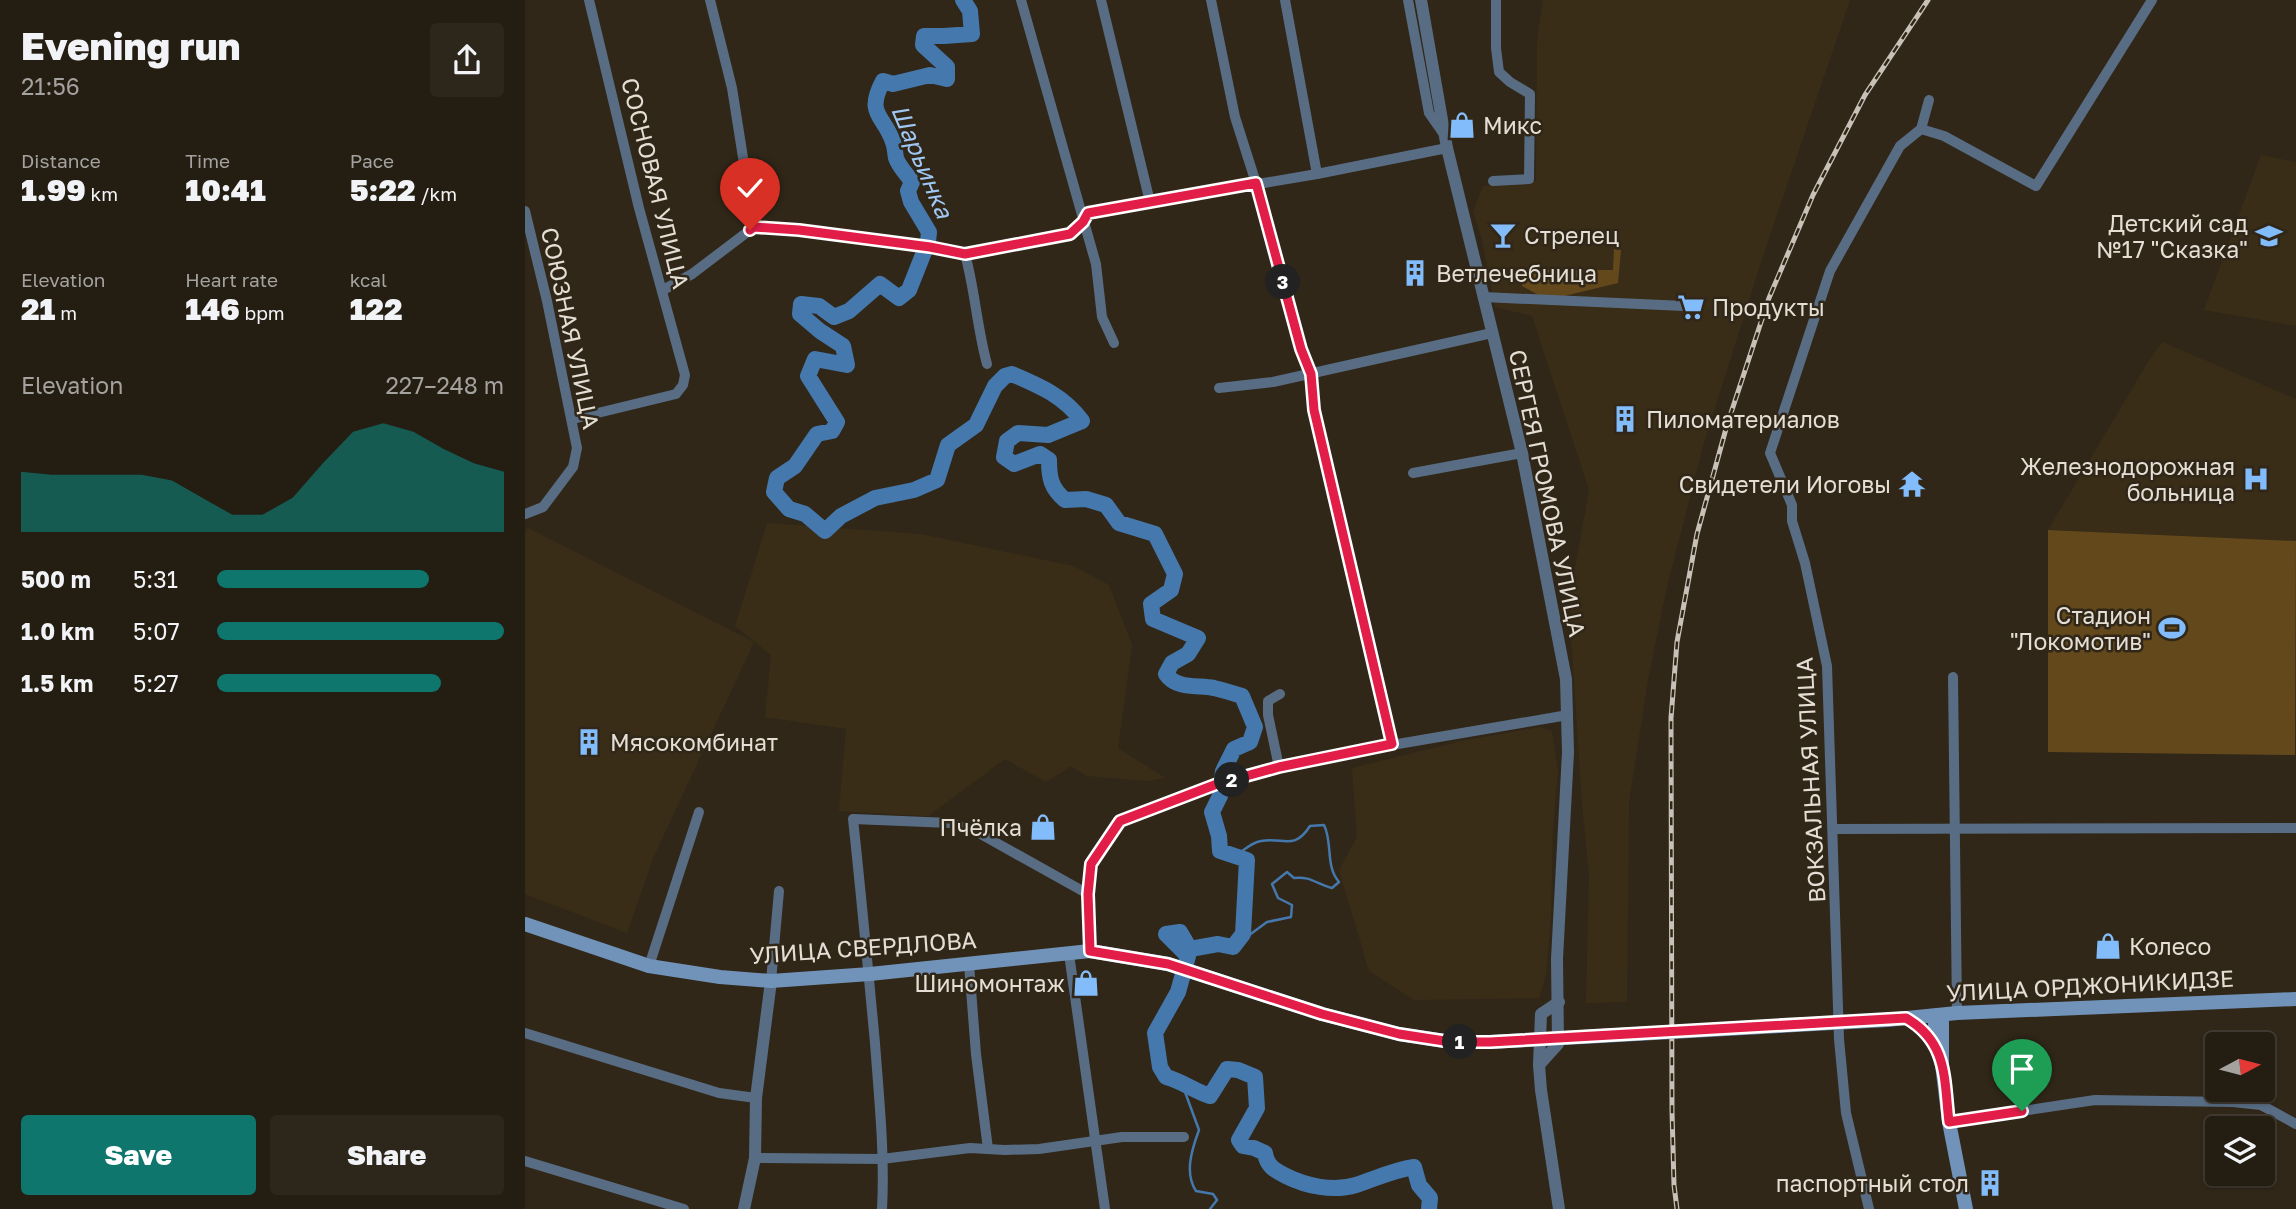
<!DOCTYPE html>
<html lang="en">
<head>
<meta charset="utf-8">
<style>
	:root { --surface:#241d12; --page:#2c261b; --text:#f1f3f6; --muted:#a3a29f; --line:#413b32; --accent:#0f766e }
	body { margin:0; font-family:"Golos Text",sans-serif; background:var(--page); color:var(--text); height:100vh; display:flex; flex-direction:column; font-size:26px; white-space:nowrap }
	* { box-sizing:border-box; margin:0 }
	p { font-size:23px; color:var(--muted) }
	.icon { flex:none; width:38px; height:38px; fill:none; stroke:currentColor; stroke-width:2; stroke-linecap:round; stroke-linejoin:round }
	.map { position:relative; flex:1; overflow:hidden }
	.details { display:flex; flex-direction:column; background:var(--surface); width:525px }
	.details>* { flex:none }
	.needle { width:46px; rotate:83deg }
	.buttons { position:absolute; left:1680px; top:1032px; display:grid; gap:14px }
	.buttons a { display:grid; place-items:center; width:70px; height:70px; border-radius:7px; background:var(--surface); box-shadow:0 2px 5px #0004,0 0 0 2px var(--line); font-size:35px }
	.pin { position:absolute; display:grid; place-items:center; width:60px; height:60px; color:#fff; margin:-72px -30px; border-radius:50% 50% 50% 0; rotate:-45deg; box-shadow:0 0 7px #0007 }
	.pin .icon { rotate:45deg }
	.km { position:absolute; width:35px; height:35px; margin:-18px; border-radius:50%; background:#222; color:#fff; font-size:19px; line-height:35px; text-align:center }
	.round { display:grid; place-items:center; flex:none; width:74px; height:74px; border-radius:7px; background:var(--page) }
	.overview { display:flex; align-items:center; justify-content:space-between; height:119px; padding:0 21px }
	h1 { font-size:38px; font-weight:800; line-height:52px }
	.metrics { display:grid; grid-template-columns:repeat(3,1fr); gap:10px; height:119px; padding:7px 21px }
	.metrics div { display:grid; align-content:center }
	.metrics b { font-size:30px; font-weight:800 }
	.metrics small { font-size:19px; font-weight:400 }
	.metrics p { font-size:19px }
	.chart { height:196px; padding:14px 21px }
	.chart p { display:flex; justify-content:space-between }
	.chart svg { width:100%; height:126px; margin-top:7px; fill:var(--accent); opacity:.7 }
	.button { display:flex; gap:14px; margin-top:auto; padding:14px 21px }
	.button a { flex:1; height:80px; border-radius:7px; background:var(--accent); color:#fff; font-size:28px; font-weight:800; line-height:80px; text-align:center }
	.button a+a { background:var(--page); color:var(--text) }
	ul { padding:0 21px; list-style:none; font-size:23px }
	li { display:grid; grid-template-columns:112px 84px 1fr; align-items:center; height:52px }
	li i { height:18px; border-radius:9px; background:var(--accent) }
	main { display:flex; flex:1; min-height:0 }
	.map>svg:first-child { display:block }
	.built { fill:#3a2d18 }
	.green { fill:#63481b }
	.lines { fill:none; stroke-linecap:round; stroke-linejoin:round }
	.stream { stroke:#4578ad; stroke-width:2.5 }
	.river { stroke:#4578ad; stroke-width:16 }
	.minor { stroke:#586d84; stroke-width:10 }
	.tertiary { stroke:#586d84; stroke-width:12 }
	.secondary { stroke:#7193b9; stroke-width:14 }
	.rail-casing { stroke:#c8c1b7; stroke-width:5 }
	.rail { stroke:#302718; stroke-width:2.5; stroke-dasharray:8; stroke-linecap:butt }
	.secondary-bridge { stroke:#7193b9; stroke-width:14 }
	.route-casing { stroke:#fff; stroke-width:14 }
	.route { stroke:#e11d48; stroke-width:9 }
	.labels { text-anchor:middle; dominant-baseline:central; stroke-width:5; stroke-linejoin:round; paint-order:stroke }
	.poi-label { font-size:23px; fill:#e4ded4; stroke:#302718; text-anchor:start }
	.street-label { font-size:23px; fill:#e4ded4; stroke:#302718 }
	.water-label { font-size:24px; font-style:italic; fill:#9fc8f5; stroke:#302718 }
</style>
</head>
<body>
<main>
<section class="details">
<div class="overview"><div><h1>Evening run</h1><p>21:56</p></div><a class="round"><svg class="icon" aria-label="share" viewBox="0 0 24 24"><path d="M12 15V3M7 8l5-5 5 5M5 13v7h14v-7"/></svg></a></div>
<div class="metrics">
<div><p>Distance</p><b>1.99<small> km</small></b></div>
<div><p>Time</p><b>10:41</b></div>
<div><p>Pace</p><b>5:22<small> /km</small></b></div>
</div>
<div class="metrics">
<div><p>Elevation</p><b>21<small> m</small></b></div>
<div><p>Heart rate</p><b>146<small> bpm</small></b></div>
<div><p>kcal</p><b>122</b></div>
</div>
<div class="chart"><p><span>Elevation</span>227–248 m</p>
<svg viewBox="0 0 160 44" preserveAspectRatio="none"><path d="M0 44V23L10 24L20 24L30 24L40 24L50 26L60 32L70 38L80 38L90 32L100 20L110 9L120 6L130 9L140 15L150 20L160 23V44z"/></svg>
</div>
<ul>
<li><b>500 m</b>5:31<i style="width:74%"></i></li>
<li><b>1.0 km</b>5:07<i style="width:100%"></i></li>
<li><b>1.5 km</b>5:27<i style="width:78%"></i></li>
</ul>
<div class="button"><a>Save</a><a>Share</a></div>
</section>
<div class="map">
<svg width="1771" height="1209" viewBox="0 0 1771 1209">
	<rect width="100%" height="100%" fill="#302718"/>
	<!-- built -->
	<g class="built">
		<polygon points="1018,0 1325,0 1236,262 1178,446 1141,591 1123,680 1104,802 1102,1002 1061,1003 1064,874 1057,804 1044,603 1064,490 1007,316 970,307 957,239 948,212 958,186 1011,181 1012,42"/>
		<polygon points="1736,155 1771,162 1771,326 1679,310"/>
		<polygon points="1637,342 1771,399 1771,541 1523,530 1623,362"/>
		<polygon points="242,523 396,534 548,566 584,585 607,645 593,748 640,778 622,781 562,776 546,766 521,782 480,759 403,816 314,811 321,729 240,717 246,655 210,626"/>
		<polygon points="3,528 229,642 128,858 102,933 0,894 0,533"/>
		<polygon points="1015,727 1027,731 1033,771 1028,827 1026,916 1021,975 1014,998 889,1000 844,971 814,870 832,837 827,768 941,740"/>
	</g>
	<!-- green -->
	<g class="green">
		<polygon points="1089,249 1096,250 1093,283 1035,297 1017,297 997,286 996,270 1088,270"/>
		<polygon points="1523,530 1771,541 1770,755 1523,752"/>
	</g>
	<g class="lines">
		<!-- stream -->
		<g class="stream">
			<path d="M708 947 742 922 766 917 767 905 753 898 747 884 762 872 769 878C786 876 791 884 807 888L814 882C800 866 808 843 799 825L785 826C769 851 759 837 736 841 727 842 719 850 712 855"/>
			<path d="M656 1081 674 1130C667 1149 659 1173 671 1191L688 1194 692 1200 685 1209"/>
		</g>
		<!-- river -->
		<path class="river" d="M438 0 445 11 447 34 419 36H399L398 45 422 67V79L405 75 368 84 358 81C340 115 359 115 368 142 370 147 370 153 371 158 374 167 382 174 387 182L383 191 386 202 404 232 403 242 384 290 374 298 355 284 324 311 309 317 294 306 276 304 275 314 295 331 318 346 322 365 290 359 283 376 312 422 307 431 292 434 270 466 252 478 249 492 264 509 280 514 300 531 316 516 350 498 389 490 412 480 423 445 451 425 470 386 480 376 487 374C515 386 539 396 557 421L523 435 493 433 482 441 479 457 489 464 515 454 524 460C524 478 526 488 540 500L561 499 581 505 594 523 630 534 650 574 646 590 626 604 628 619 673 638 663 654 647 663 641 674C651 689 672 685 689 688 698 690 707 693 717 696L730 727 725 742 709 749 698 771 695 796 687 812 694 836 695 851 722 860 718 934 708 947 693 944 665 949 655 932 641 934 663 956 653 992 630 1033 635 1067 641 1077C657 1081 669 1091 685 1096L702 1069 713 1070 730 1077 732 1108 714 1140 718 1146 729 1148 740 1153C742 1166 749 1170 761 1176 781 1186 808 1192 831 1185 850 1179 868 1170 889 1167L894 1185 905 1198 904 1209"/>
		<!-- minor -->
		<g class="minor">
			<polyline points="185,0 207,88 229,227"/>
			<polyline points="496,0 571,264 577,317 589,343"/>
			<polyline points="576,0 625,202"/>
			<polyline points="686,0 710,117 731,183 776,349 786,374 789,410 867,745"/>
			<polyline points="760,0 792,174"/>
			<polyline points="883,0 904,113 918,133"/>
			<polyline points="1396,129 1419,136 1511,186 1627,0"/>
			<polyline points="968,181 1004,179 1005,94 985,82 974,72 971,48 971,0"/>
			<polyline points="0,211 22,301 52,448 48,467 18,507 0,514"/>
			<polyline points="229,227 274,231 406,247 440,254 545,234 558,222 563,213 792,174 922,148"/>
			<path d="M440 254C450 290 452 328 462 364"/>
			<polyline points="138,290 167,274 229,227"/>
			<polyline points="958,297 1159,306"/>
			<polyline points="694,388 748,382 967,333"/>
			<polyline points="48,419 151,394 158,385 160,375 114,208 64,0"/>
			<polyline points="888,473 997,453"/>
			<polyline points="1428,677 1432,1013"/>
			<polyline points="754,767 743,715 743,701 755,694"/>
			<polyline points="1308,829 1771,828"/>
			<polyline points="565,951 563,894 566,864 595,821 670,791 754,767 867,745 1043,715"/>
			<polyline points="544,954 580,1209"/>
			<polyline points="444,964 451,1054 463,1149"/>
			<polyline points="124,966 174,812"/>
			<polyline points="246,981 254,891"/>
			<polyline points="0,1033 194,1093 231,1098"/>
			<polyline points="1424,1122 1570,1100 1708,1102 1736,1105 1771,1124"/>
			<polyline points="230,1158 357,1159 445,1148 480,1150 514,1149 597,1137 659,1137"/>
			<polyline points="0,1161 159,1209"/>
			<path d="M357 1209C360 1154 354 1098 350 1043 343 968 336 893 328 819L425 823 452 832 563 894"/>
			<polyline points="1344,1209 1321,1113 1314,1039 1302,666 1280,563 1267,521 1267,505 1245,453 1305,271 1375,146 1396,129 1404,100"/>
		</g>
		<!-- tertiary -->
		<g class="tertiary">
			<polyline points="896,0 922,148 997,453 1041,679 1043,752 1032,959 1033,1044 1014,1065"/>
			<polyline points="1034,1002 1016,1014 1014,1065 1016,1090 1034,1209"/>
			<polyline points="219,1209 230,1158 231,1098 246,981"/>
		</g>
		<!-- secondary -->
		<g class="secondary">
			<polyline points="0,924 124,966 195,977 246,981 345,974 565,951 643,964 797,1014 874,1034 926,1042 966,1042"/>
			<polyline points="1362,1020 1432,1013 1771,999"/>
			<path d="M1417 1065C1412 1049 1405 1031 1413 1015L1417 1022V1065L1424 1122 1441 1209"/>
		</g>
		<defs>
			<polyline id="rail" points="1152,1209 1149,1185 1147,1111 1146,718 1152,642 1172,534 1202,425 1244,298 1288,195 1340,95 1403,0"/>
		</defs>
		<!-- rail casing -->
		<use href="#rail" class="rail-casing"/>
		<!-- rail -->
		<use href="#rail" class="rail"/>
		<!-- secondary-bridge -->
		<polyline class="secondary-bridge" points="966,1042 1362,1020"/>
	</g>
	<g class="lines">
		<defs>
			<path id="route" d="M225 230 229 227 274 230 405 247 440 254 545 234 558 222 563 213 731 183 776 349 786 374 789 410 867 744 754 767 692 784 595 821 566 864 563 894 565 951 643 964 797 1014 874 1034 926 1042H965L1381 1018C1423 1042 1419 1079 1424 1122L1497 1111"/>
		</defs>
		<!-- route casing -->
		<use href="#route" class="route-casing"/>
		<!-- route -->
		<use href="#route" class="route"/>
	</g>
	<!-- icons -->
	<defs>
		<symbol id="shop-bare" viewBox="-9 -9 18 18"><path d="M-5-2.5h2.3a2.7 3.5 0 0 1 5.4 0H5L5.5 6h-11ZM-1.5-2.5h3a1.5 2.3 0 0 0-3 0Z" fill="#83bcfb" stroke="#302718" stroke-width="2.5" paint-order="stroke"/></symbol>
		<symbol id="bar-bare" viewBox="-9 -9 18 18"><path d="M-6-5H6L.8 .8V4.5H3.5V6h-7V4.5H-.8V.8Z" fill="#83bcfb" stroke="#302718" stroke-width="2.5" paint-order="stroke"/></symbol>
		<symbol id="school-bare" viewBox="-9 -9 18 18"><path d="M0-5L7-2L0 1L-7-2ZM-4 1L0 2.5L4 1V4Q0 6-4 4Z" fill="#83bcfb" stroke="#302718" stroke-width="2.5" paint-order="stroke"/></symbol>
		<symbol id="building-bare" viewBox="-9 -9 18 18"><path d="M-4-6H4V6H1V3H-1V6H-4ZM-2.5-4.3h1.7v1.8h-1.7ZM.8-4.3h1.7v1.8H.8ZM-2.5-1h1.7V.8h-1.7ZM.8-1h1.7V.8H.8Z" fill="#83bcfb" stroke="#302718" stroke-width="2.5" paint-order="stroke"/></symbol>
		<symbol id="supermarket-bare" viewBox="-9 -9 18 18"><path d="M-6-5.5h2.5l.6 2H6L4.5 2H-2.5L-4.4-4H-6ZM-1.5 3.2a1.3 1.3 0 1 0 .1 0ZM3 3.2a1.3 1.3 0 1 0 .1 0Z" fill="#83bcfb" stroke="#302718" stroke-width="2.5" paint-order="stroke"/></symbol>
		<symbol id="hospital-bare" viewBox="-9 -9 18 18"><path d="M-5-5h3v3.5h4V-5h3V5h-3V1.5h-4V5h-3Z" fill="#83bcfb" stroke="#302718" stroke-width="2.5" paint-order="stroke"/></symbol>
		<symbol id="temple-bare" viewBox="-9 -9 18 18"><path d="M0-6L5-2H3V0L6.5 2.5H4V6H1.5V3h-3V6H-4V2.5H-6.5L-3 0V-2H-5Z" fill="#83bcfb" stroke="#302718" stroke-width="2.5" paint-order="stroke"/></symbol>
		<symbol id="stadium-bare" viewBox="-9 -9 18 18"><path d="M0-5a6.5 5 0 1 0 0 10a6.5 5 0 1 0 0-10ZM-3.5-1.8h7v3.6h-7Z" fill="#83bcfb" stroke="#302718" stroke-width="2.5" paint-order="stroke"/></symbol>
	</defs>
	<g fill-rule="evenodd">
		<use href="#shop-bare" x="918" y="106" width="38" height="38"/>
		<use href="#bar-bare" x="959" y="216" width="38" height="38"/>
		<use href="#school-bare" x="1725" y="217" width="38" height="38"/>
		<use href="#building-bare" x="871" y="254" width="38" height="38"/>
		<use href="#supermarket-bare" x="1147" y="288" width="38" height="38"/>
		<use href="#building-bare" x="1081" y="400" width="38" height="38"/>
		<use href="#hospital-bare" x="1712" y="460" width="38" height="38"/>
		<use href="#temple-bare" x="1368" y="465" width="38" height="38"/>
		<use href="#stadium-bare" x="1628" y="609" width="38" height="38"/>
		<use href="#building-bare" x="45" y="723" width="38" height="38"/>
		<use href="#shop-bare" x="499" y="808" width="38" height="38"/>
		<use href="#shop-bare" x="1564" y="927" width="38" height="38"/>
		<use href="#shop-bare" x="542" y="964" width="38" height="38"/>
		<use href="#building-bare" x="1446" y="1164" width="38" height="38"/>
	</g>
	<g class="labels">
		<!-- poi labels -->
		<g class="poi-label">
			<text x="958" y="125">Микс</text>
			<text x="1723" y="223" text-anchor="end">Детский сад<tspan x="1723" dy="26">№17 "Сказка"</tspan></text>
			<text x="999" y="235">Стрелец</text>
			<text x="911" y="273">Ветлечебница</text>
			<text x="1187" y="307">Продукты</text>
			<text x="1121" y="419">Пиломатериалов</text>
			<text x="1710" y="466" text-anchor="end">Железнодорожная<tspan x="1710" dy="26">больница</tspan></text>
			<text x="1366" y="484" text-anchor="end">Свидетели Иоговы</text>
			<text x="1626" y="615" text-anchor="end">Стадион<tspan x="1626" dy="26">"Локомотив"</tspan></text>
			<text x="85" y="742">Мясокомбинат</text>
			<text x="497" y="827" text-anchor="end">Пчёлка</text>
			<text x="1604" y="946">Колесо</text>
			<text x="540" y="983" text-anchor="end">Шиномонтаж</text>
			<text x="1444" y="1183" text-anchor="end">паспортный стол</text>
		</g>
		<!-- street labels -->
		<g class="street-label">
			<text transform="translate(131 183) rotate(76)">СОСНОВАЯ УЛИЦА</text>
			<text transform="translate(46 328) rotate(78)">СОЮЗНАЯ УЛИЦА</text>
			<text transform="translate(1023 493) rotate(78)">СЕРГЕЯ ГРОМОВА УЛИЦА</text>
			<text transform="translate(1285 780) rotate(-93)">ВОКЗАЛЬНАЯ УЛИЦА</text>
			<text transform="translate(338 947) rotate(-4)">УЛИЦА СВЕРДЛОВА</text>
			<text transform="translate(1565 985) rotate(-3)">УЛИЦА ОРДЖОНИКИДЗЕ</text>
		</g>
		<!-- water labels -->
		<g class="water-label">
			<text transform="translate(398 161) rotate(67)">Шарьинка</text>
		</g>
	</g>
</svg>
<div class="buttons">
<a><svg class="needle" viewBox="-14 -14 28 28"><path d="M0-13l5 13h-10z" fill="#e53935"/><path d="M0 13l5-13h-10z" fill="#a3a29f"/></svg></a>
<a><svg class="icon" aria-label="layers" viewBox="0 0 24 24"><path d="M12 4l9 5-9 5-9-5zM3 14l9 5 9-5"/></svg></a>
</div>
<div class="pin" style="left:1497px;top:1111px;background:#1e9e55"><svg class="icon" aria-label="arrive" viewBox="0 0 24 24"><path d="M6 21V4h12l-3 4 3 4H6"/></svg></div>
<div class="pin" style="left:225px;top:230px;background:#d93025"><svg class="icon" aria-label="check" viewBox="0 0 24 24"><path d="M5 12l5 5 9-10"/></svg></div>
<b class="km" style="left:935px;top:1042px">1</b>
<b class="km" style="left:707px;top:780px">2</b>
<b class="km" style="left:758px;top:282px">3</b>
</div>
</main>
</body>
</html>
